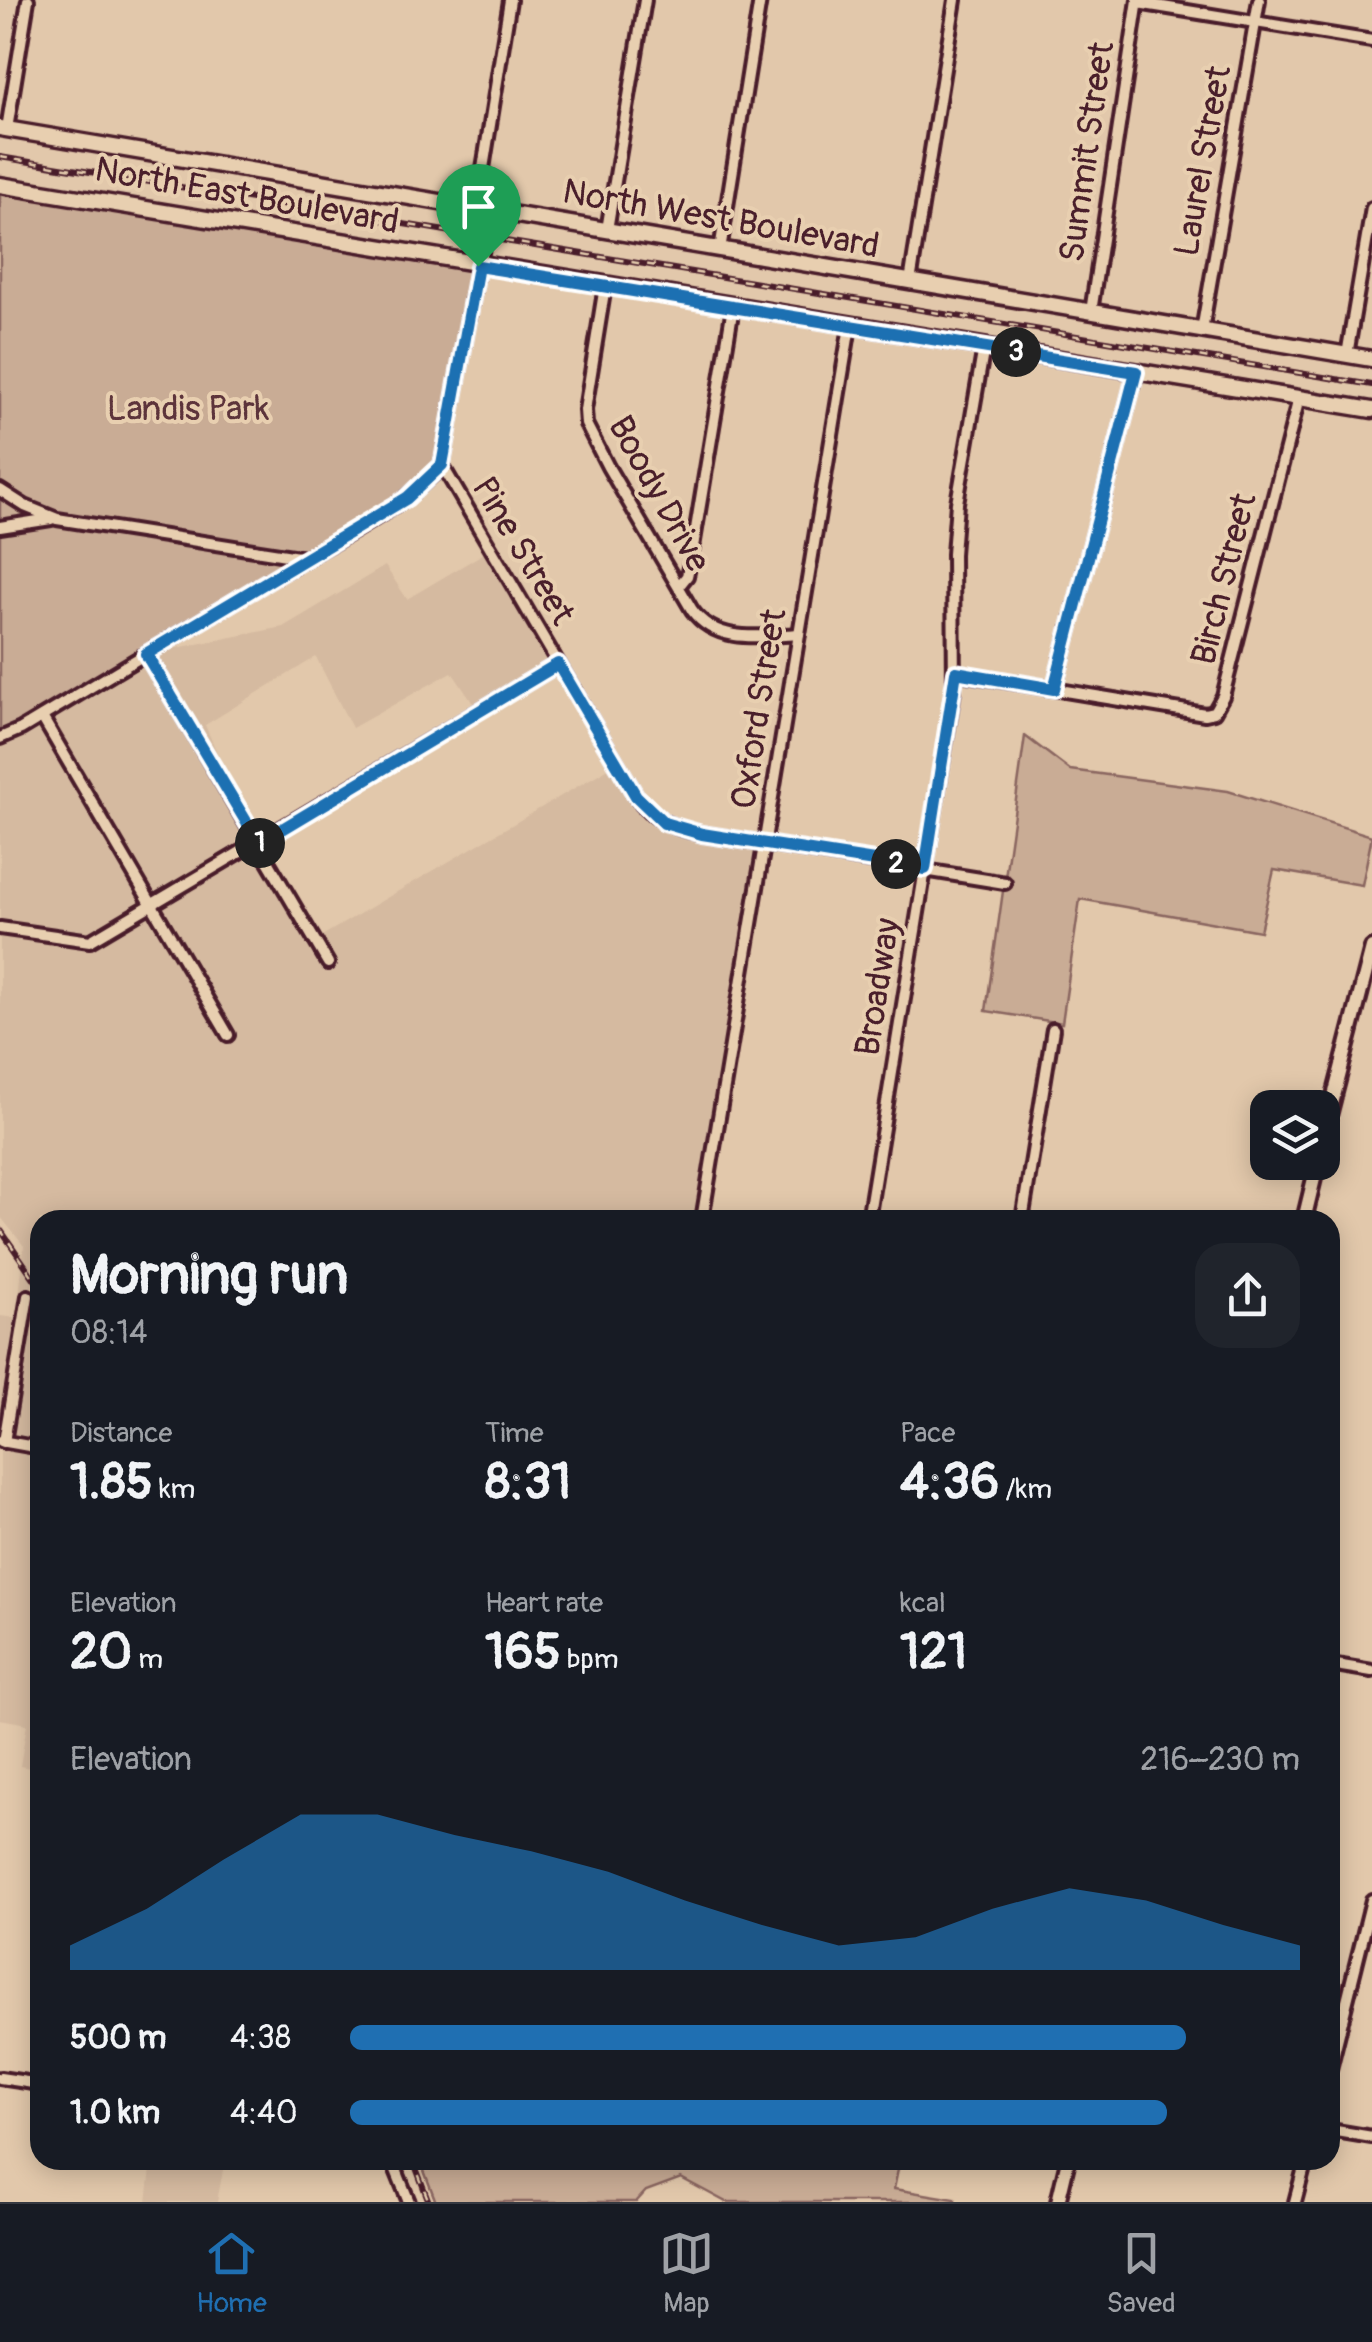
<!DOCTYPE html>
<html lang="en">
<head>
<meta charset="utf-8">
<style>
	:root { --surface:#171b24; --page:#20242c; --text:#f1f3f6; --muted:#9ea1a6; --line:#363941; --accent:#1f6fb2 }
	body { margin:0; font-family:Pangolin,sans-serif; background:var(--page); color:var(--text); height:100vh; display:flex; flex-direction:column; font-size:38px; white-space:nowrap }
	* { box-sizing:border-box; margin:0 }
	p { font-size:32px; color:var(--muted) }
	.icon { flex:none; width:55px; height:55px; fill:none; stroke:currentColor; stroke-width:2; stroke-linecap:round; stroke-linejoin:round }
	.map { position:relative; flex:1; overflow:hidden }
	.side { position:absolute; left:30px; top:1210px; width:1310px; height:960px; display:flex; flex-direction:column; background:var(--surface); border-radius:30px; box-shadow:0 5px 25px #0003 }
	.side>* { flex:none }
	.controls { position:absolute; left:1250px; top:1090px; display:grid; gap:20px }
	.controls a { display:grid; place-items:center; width:90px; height:90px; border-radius:20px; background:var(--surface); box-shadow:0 5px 25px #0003; font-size:50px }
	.pin { position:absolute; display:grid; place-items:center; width:85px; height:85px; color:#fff; margin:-102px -42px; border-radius:50% 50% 50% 0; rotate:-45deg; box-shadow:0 0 10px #0007 }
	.pin .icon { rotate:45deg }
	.km { position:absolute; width:50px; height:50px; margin:-25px; border-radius:50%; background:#222; color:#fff; font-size:28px; line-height:50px; text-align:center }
	.round { display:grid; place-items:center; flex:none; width:105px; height:105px; border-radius:30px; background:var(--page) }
	.summary { display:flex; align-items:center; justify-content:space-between; height:170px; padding:0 40px }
	h1 { font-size:55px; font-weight:700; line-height:75px }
	.stats { display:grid; grid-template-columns:repeat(3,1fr); gap:15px; height:170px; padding:10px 40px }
	.stats div { display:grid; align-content:center }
	.stats b { font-size:50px; font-weight:700 }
	.stats small { font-size:28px; font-weight:400 }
	.stats p { font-size:28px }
	.chart { height:280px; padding:20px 40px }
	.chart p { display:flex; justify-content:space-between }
	.chart svg { width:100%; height:180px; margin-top:10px; fill:var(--accent); opacity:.7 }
	ul { padding:0 40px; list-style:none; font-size:32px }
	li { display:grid; grid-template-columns:160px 120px 1fr; align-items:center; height:75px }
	li i { height:25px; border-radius:12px; background:var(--accent) }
	.tab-bar { display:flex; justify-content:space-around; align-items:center; height:140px; border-top:2px solid var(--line); background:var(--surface); font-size:28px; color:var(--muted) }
	.tab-bar a { display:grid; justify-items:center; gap:5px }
	.tab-bar .active { color:var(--accent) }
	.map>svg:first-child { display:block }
	.built { fill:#d5baa0 }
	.green { fill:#c9ac95; stroke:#8a6660; stroke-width:2.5 }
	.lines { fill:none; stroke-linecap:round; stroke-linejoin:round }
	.minor-casing { stroke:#4a1f2b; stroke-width:18 }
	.tertiary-casing { stroke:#4a1f2b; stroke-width:20 }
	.secondary-casing { stroke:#4a1f2b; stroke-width:21 }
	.minor { stroke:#e8cfb0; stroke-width:10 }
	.tertiary { stroke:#e8cfb0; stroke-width:12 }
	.secondary { stroke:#e8cfb0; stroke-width:14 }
	.rail-casing { stroke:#4a1f2b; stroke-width:6 }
	.rail { stroke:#e8cfb0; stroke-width:2.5; stroke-dasharray:8; stroke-linecap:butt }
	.route-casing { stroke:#fff; stroke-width:20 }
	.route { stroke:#1f6fb2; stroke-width:12 }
	.labels { text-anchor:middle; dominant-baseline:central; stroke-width:8; stroke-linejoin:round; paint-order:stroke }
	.street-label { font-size:35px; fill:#4a1f2b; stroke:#e8cfb0 }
	.park-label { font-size:35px; fill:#5d343b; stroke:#e8cfb0 }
</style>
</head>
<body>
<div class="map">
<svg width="1372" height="2202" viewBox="0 0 1372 2202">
	<rect width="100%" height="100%" fill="#e2c8ab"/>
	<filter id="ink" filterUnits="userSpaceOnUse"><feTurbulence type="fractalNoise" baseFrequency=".01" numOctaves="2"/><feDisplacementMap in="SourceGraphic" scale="20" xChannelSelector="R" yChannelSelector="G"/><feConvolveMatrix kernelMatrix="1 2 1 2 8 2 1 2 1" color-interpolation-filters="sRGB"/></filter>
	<g filter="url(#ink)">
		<!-- built -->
		<g class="built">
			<polygon points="491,549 557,663 478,711 452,672 352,728 316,657 205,725 240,806 320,937 619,762 658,820 765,842 702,1220 40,1220 40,1770 20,1766 27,1724 0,1719 0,1316 17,1318 24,1246 0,1216 0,736 146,654 283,627 385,566 407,599"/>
			<polygon points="152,2160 225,2160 217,2202 147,2202"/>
		</g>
		<!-- green -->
		<g class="green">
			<polygon points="0,185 478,266 452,417 448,475 0,738"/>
			<polygon points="1025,736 1070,770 1228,791 1372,836 1362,885 1274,870 1260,931 1080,899 1062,1023 986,1011"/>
			<polygon points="420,2160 900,2160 894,2189 955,2199 955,2202 726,2202 681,2178 646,2191 636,2202 436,2202"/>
		</g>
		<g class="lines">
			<defs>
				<g id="minor">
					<polyline points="1138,3 1372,41"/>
					<polyline points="7,129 28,0"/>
					<polyline points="484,209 481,181 510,0"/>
					<polyline points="607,230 645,0"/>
					<polyline points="720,250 760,0"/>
					<polyline points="910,282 955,0"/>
					<path d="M605 286 585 410 586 424 608 467 692 610C717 645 762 636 799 634"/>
					<polyline points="1091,312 1138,0"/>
					<polyline points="1202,331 1259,0"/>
					<polyline points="1347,355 1372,208"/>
					<path d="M442 465 636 796C652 821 674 828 702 834L1005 883"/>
					<polyline points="0,490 25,506 57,519 305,558"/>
					<polyline points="0,527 51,519"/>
					<polyline points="679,586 687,576 691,559 733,307"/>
					<polyline points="146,654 328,963"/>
					<polyline points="956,673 1205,714 1214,712 1223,696 1299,398"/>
					<polyline points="1054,689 1136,372"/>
					<polyline points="42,717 228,1035"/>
					<path d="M0 738 21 729C110 675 200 621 290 568 341 537 402 510 442 465L478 266"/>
					<polyline points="0,928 90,941 558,664"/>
					<polyline points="702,1220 850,326"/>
					<polyline points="868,1220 954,691 953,554 957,503 984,347"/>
					<polyline points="1022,1220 1053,1029"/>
					<polyline points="1,1441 40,1448"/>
					<polyline points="4,1442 28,1296"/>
					<polyline points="1330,1664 1372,1671"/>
					<polyline points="1330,2069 1372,1900"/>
					<polyline points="0,2078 40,2084"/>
					<polyline points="1330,2130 1372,2137"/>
					<polyline points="392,2160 409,2202"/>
					<polyline points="1295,2202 1306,2160"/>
				</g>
				<g id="tertiary">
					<polyline points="1322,1143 1372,948"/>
					<polyline points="1304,1220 1318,1162"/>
					<polyline points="1058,2202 1068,2160"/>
				</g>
				<g id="secondary">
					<polyline points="0,128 1372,359"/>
					<polyline points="0,185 1372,410"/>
					<polyline points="478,266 485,228 484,209"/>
				</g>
			</defs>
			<!-- minor casing -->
			<use href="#minor" class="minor-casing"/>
			<!-- tertiary casing -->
			<use href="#tertiary" class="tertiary-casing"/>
			<!-- secondary casing -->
			<use href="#secondary" class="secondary-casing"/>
			<!-- minor -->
			<use href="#minor" class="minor"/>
			<!-- tertiary -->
			<use href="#tertiary" class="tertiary"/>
			<!-- secondary -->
			<use href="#secondary" class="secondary"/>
			<defs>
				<g id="rail">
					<polyline points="0,157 1372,385"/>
					<polyline points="0,1229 40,1287"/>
					<polyline points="413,2160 429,2202"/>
				</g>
			</defs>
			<!-- rail casing -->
			<use href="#rail" class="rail-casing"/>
			<!-- rail -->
			<use href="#rail" class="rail"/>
		</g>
	</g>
	<g class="lines" filter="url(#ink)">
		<defs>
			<polygon id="route" points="478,266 1136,372 1054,689 956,672 925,869 702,834 664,823 636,796 558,664 259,843 146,654 407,498 442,465"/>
		</defs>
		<!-- route casing -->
		<use href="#route" class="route-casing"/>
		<!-- route -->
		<use href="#route" class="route"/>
	</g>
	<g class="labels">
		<!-- street labels -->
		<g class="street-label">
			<text transform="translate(1087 152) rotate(-82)">Summit Street</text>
			<text transform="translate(1203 161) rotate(-80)">Laurel Street</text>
			<text transform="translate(247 196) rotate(10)">North East Boulevard</text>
			<text transform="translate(721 219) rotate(10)">North West Boulevard</text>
			<text transform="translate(659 494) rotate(61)">Boody Drive</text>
			<text transform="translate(523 551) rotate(59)">Pine Street</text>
			<text transform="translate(1224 579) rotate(-76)">Birch Street</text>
			<text transform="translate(759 709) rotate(-81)">Oxford Street</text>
			<text transform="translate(878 987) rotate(-81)">Broadway</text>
		</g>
		<!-- park labels -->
		<g class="park-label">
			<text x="188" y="409">Landis Park</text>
		</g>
	</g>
</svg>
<div class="controls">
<a><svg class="icon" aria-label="layers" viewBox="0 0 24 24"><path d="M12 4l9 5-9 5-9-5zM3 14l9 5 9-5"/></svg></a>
</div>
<div class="pin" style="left:478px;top:266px;background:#1e9e55"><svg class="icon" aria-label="arrive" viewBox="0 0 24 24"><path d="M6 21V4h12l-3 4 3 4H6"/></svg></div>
<b class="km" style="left:260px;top:843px">1</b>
<b class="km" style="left:896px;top:864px">2</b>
<b class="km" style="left:1016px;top:352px">3</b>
<section class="side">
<div class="summary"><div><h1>Morning run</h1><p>08:14</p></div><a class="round"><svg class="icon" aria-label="share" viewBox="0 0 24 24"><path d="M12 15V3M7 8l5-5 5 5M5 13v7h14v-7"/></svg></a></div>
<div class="stats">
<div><p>Distance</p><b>1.85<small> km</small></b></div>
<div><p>Time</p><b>8:31</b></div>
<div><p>Pace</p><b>4:36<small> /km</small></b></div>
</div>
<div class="stats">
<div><p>Elevation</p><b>20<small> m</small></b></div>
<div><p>Heart rate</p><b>165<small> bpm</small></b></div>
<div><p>kcal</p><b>121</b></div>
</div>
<div class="chart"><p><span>Elevation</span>216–230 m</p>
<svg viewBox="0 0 160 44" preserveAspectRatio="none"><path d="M0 44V38L10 29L20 17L30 6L40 6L50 11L60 15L70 20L80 27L90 33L100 38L110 36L120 29L130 24L140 27L150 33L160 38V44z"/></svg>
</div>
<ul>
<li><b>500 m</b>4:38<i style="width:88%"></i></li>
<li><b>1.0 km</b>4:40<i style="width:86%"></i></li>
</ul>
</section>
</div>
<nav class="tab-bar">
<a class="active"><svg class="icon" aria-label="home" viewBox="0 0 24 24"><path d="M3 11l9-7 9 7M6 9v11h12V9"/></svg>Home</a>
<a><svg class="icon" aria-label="map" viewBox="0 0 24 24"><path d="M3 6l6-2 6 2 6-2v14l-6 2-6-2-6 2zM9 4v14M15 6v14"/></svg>Map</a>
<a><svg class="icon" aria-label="saved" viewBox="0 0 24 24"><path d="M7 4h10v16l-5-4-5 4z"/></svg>Saved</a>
</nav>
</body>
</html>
